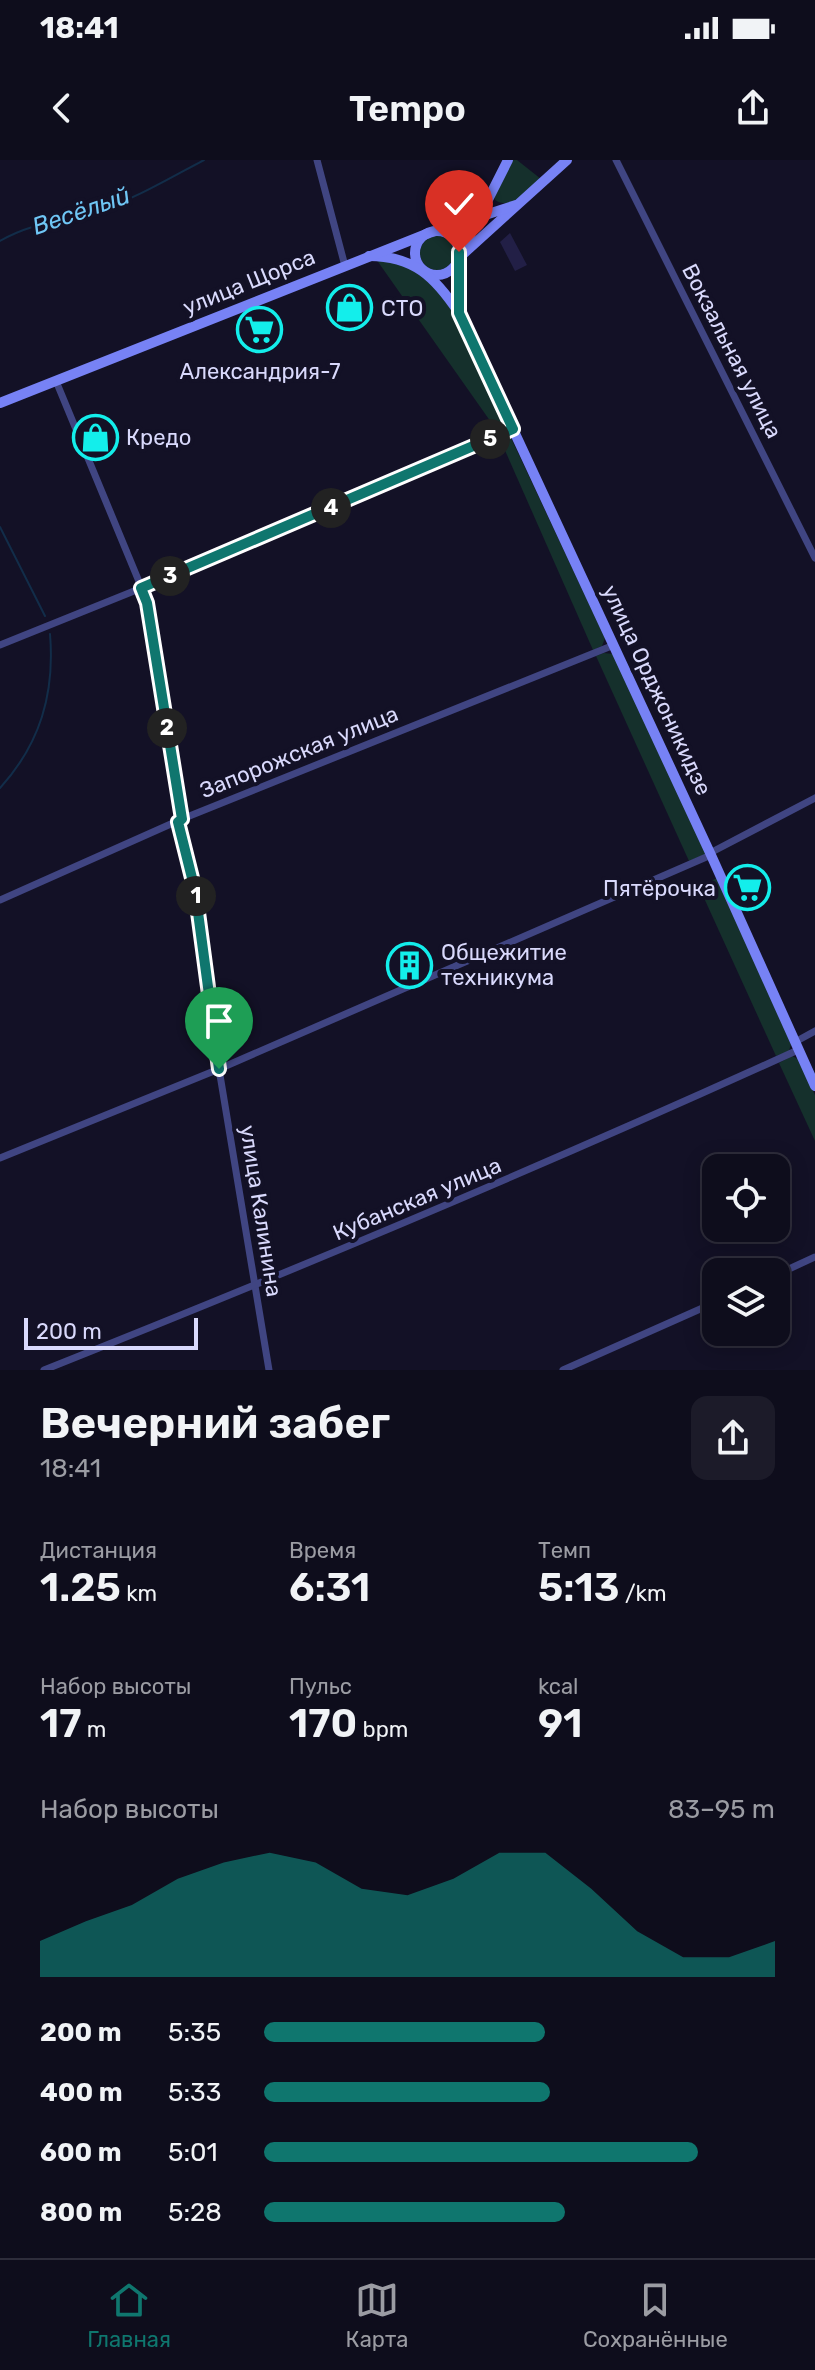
<!DOCTYPE html>
<html lang="ru">
<head>
<meta charset="utf-8">
<style>
	:root { --surface:#0e0d1c; --page:#1c1b29; --text:#f1f3f6; --muted:#9b9ca3; --line:#2e2d3b; --accent:#0f766e }
	body { margin:0; font-family:Rubik,sans-serif; background:var(--page); color:var(--text); height:100vh; display:flex; flex-direction:column; font-size:30px; white-space:nowrap }
	* { box-sizing:border-box; margin:0 }
	p { font-size:26px; color:var(--muted) }
	.icon { flex:none; width:44px; height:44px; fill:none; stroke:currentColor; stroke-width:2; stroke-linecap:round; stroke-linejoin:round }
	.map { position:relative; height:1210px; overflow:hidden }
	.drawer { display:flex; flex-direction:column; background:var(--surface); flex:1 }
	.drawer>* { flex:none }
	.fabs { position:absolute; left:702px; top:994px; display:grid; gap:16px }
	.fabs a { display:grid; place-items:center; width:88px; height:88px; border-radius:16px; background:var(--surface); box-shadow:0 4px 20px #0003,0 0 0 2px var(--line); font-size:40px }
	.scale { position:absolute; left:24px; bottom:20px; width:174px; box-sizing:border-box; padding-left:8px; border:4px solid #d9d9fc; border-top:0; font-size:22px; line-height:28px; white-space:nowrap; color:#d9d9fc; -webkit-text-stroke:6px #131126; paint-order:stroke }
	.pin { position:absolute; display:grid; place-items:center; width:68px; height:68px; color:#fff; margin:-82px -34px; border-radius:50% 50% 50% 0; rotate:-45deg; box-shadow:0 0 8px #0007 }
	.pin .icon { rotate:45deg }
	.km { position:absolute; width:40px; height:40px; margin:-20px; border-radius:50%; background:#222; color:#fff; font-size:22px; line-height:40px; text-align:center }
	.round { display:grid; place-items:center; flex:none; width:84px; height:84px; border-radius:16px; background:var(--page) }
	.overview { display:flex; align-items:center; justify-content:space-between; height:136px; padding:0 40px }
	h1 { font-size:44px; font-weight:600; line-height:60px }
	.figures { display:grid; grid-template-columns:repeat(3,1fr); gap:12px; height:136px; padding:8px 40px }
	.figures div { display:grid; align-content:center }
	.figures b { font-size:40px; font-weight:600 }
	.figures small { font-size:22px; font-weight:400 }
	.figures p { font-size:22px }
	.chart { height:224px; padding:16px 40px }
	.chart p { display:flex; justify-content:space-between }
	.chart svg { width:100%; height:144px; margin-top:8px; fill:var(--accent); opacity:.7 }
	ul { padding:0 40px; list-style:none; font-size:26px }
	li { display:grid; grid-template-columns:128px 96px 1fr; align-items:center; height:60px }
	li i { height:20px; border-radius:10px; background:var(--accent) }
	.status { display:flex; justify-content:space-between; align-items:center; height:56px; padding:0 40px; background:var(--surface); direction:ltr }
	.status svg { height:22px; fill:currentColor }
	header { display:flex; justify-content:space-between; align-items:center; height:104px; padding:0 40px; background:var(--surface); font-size:36px; font-weight:600 }
	.tabs { display:flex; justify-content:space-around; align-items:center; height:112px; border-top:2px solid var(--line); background:var(--surface); font-size:22px; color:var(--muted) }
	.tabs a { display:grid; justify-items:center; gap:4px }
	.tabs .selected { color:var(--accent) }
	.map>svg:first-child { display:block }
	.green { fill:#15302c }
	.lines { fill:none; stroke-linecap:round; stroke-linejoin:round }
	.stream { stroke:#122d49; stroke-width:2 }
	.building { fill:#221f46 }
	.minor { stroke:#404582; stroke-width:7 }
	.secondary { stroke:#7782f5; stroke-width:10 }
	.route-casing { stroke:#fff; stroke-width:16 }
	.route { stroke:#0f766e; stroke-width:10 }
	.labels { text-anchor:middle; dominant-baseline:central; stroke-width:8; stroke-linejoin:round; paint-order:stroke }
	.street-label { font-size:22px; fill:#d9d9fc; stroke:#131126 }
	.poi-label { font-size:22px; fill:#d9d9fc; stroke:#131126; text-anchor:start }
	.water-label { font-size:24px; font-style:italic; fill:#6fc6f5; stroke:#131126 }
</style>
</head>
<body>
<div class="status"><b>18:41</b><svg viewBox="0 0 49 12"><path d="M0 12V9h3v3zM5 12V6h3v6zM10 12V3h3v9zM15 12V0h3v12zM26 1h20v11H26zM47 4h2v5h-2z"/></svg></div>
<header><svg class="icon" aria-label="back" viewBox="0 0 24 24"><path d="M15 5l-7 7 7 7"/></svg>Tempo<svg class="icon" aria-label="share" viewBox="0 0 24 24"><path d="M12 15V3M7 8l5-5 5 5M5 13v7h14v-7"/></svg></header>
<div class="map">
<svg width="815" height="1210" viewBox="0 0 815 1210">
	<rect width="100%" height="100%" fill="#131126"/>
	<!-- green -->
	<g class="green">
		<path d="M511 0H517L541 19C528 31 512 51 495 40L494 34Z"/>
		<circle cx="437" cy="93" r="17"/>
		<path d="M376 99C387 102 402 103 412 109 458 135 482 214 503 261L493 265Z"/>
		<polygon points="507,277 511,278 605,478 602,486 593,490 500,279"/>
		<polygon points="604,493 613,494 706,694 689,701 596,496"/>
		<polygon points="717,718 791,884 789,891 776,896 699,727"/>
		<polygon points="792,896 798,899 815,935 815,981 779,903"/>
	</g>
	<g class="lines">
		<!-- stream -->
		<g class="stream">
			<path d="M0 81C35 61 60 63 96 52 133 40 170 18 204 0"/>
			<polyline points="0,367 45,456"/>
			<path d="M0 628C40 584 55 534 50 474"/>
		</g>
	</g>
	<!-- building -->
	<g class="building">
		<polygon points="510,73 527,105 515,111 500,82"/>
		<polygon points="426,793 430,803 395,817 391,806"/>
	</g>
	<g class="lines">
		<!-- minor -->
		<g class="minor">
			<polyline points="317,0 345,106"/>
			<polyline points="616,0 815,398"/>
			<polyline points="56,221 145,436 182,659"/>
			<polyline points="0,485 211,400 513,269"/>
			<polyline points="178,662 195,730 219,909 269,1210"/>
			<polyline points="710,693 815,638"/>
			<polyline points="0,740 182,659 614,485"/>
			<polyline points="795,882 815,871"/>
			<polyline points="0,998 219,909 711,695"/>
			<polyline points="776,1115 815,1097"/>
			<path d="M44 1210C298 1109 550 1003 798 890"/>
			<polyline points="563,1210 716,1142"/>
		</g>
		<!-- secondary -->
		<g class="secondary">
			<circle cx="437" cy="93" r="22"/>
			<polyline points="462,95 567,0"/>
			<path d="M369 96C414 96 435 117 459 153L711 695 815 926"/>
			<polyline points="459,150 458,99 508,0"/>
			<polyline points="0,243 429,73 516,45"/>
		</g>
	</g>
	<g class="lines">
		<defs>
			<polyline id="route" points="219,909 195,730 178,662 182,659 147,443 141,428 513,269 459,153 459,92"/>
		</defs>
		<!-- route casing -->
		<use href="#route" class="route-casing"/>
		<!-- route -->
		<use href="#route" class="route"/>
	</g>
	<!-- icons -->
	<defs>
		<symbol id="shop-ring" viewBox="-11 -11 22 22"><circle r="9.5" fill="#131126" stroke="#13eeeb" stroke-width="1.5"/><path d="M-5-2.5h2.3a2.7 3.5 0 0 1 5.4 0H5L5.5 6h-11ZM-1.5-2.5h3a1.5 2.3 0 0 0-3 0Z" fill="#13eeeb"/></symbol>
		<symbol id="supermarket-ring" viewBox="-11 -11 22 22"><circle r="9.5" fill="#131126" stroke="#13eeeb" stroke-width="1.5"/><path d="M-6-5.5h2.5l.6 2H6L4.5 2H-2.5L-4.4-4H-6ZM-1.5 3.2a1.3 1.3 0 1 0 .1 0ZM3 3.2a1.3 1.3 0 1 0 .1 0Z" fill="#13eeeb"/></symbol>
		<symbol id="building-ring" viewBox="-11 -11 22 22"><circle r="9.5" fill="#131126" stroke="#13eeeb" stroke-width="1.5"/><path d="M-4-6H4V6H1V3H-1V6H-4ZM-2.5-4.3h1.7v1.8h-1.7ZM.8-4.3h1.7v1.8H.8ZM-2.5-1h1.7V.8h-1.7ZM.8-1h1.7V.8H.8Z" fill="#13eeeb"/></symbol>
	</defs>
	<g fill-rule="evenodd">
		<use href="#shop-ring" x="324" y="122" width="51" height="51"/>
		<use href="#supermarket-ring" x="234" y="144" width="51" height="51"/>
		<use href="#shop-ring" x="70" y="252" width="51" height="51"/>
		<use href="#supermarket-ring" x="722" y="702" width="51" height="51"/>
		<use href="#building-ring" x="384" y="780" width="51" height="51"/>
	</g>
	<g class="labels">
		<!-- street labels -->
		<g class="street-label">
			<text transform="translate(249 122) rotate(-22)">улица Щорса</text>
			<text transform="translate(732 191) rotate(63)">Вокзальная улица</text>
			<text transform="translate(657 530) rotate(65)">улица Орджоникидзе</text>
			<text transform="translate(299 592) rotate(-22)">Запорожская улица</text>
			<text transform="translate(417 1039) rotate(-23)">Кубанская улица</text>
			<text transform="translate(261 1051) rotate(81)">улица Калинина</text>
		</g>
		<!-- poi labels -->
		<g class="poi-label">
			<text x="381" y="148">СТО</text>
			<text x="260" y="211" text-anchor="middle">Александрия-7</text>
			<text x="126" y="277">Кредо</text>
			<text x="716" y="728" text-anchor="end">Пятёрочка</text>
			<text x="441" y="792">Общежитие<tspan x="441" dy="25">техникума</tspan></text>
		</g>
		<!-- water labels -->
		<g class="water-label">
			<text transform="translate(81 51) rotate(-19)">Весёлый</text>
		</g>
	</g>
</svg>
<div class="fabs">
<a><svg class="icon" aria-label="locate" viewBox="0 0 24 24"><circle cx="12" cy="12" r="6"/><path d="M12 2v4M12 18v4M2 12h4M18 12h4"/></svg></a>
<a><svg class="icon" aria-label="layers" viewBox="0 0 24 24"><path d="M12 4l9 5-9 5-9-5zM3 14l9 5 9-5"/></svg></a>
</div>
<div class="scale">200 m</div>
<div class="pin" style="left:219px;top:909px;background:#1e9e55"><svg class="icon" aria-label="arrive" viewBox="0 0 24 24"><path d="M6 21V4h12l-3 4 3 4H6"/></svg></div>
<div class="pin" style="left:459px;top:92px;background:#d93025"><svg class="icon" aria-label="check" viewBox="0 0 24 24"><path d="M5 12l5 5 9-10"/></svg></div>
<b class="km" style="left:196px;top:736px">1</b>
<b class="km" style="left:167px;top:568px">2</b>
<b class="km" style="left:170px;top:416px">3</b>
<b class="km" style="left:331px;top:348px">4</b>
<b class="km" style="left:490px;top:279px">5</b>
</div>
<section class="drawer">
<div class="overview"><div><h1>Вечерний забег</h1><p>18:41</p></div><a class="round"><svg class="icon" aria-label="share" viewBox="0 0 24 24"><path d="M12 15V3M7 8l5-5 5 5M5 13v7h14v-7"/></svg></a></div>
<div class="figures">
<div><p>Дистанция</p><b>1.25<small> km</small></b></div>
<div><p>Время</p><b>6:31</b></div>
<div><p>Темп</p><b>5:13<small> /km</small></b></div>
</div>
<div class="figures">
<div><p>Набор высоты</p><b>17<small> m</small></b></div>
<div><p>Пульс</p><b>170<small> bpm</small></b></div>
<div><p>kcal</p><b>91</b></div>
</div>
<div class="chart"><p><span>Набор высоты</span>83–95 m</p>
<svg viewBox="0 0 160 44" preserveAspectRatio="none"><path d="M0 44V33L10 27L20 22L30 14L40 9L50 6L60 9L70 17L80 19L90 14L100 6L110 6L120 17L130 30L140 38L150 38L160 33V44z"/></svg>
</div>
<ul>
<li><b>200 m</b>5:35<i style="width:55%"></i></li>
<li><b>400 m</b>5:33<i style="width:56%"></i></li>
<li><b>600 m</b>5:01<i style="width:85%"></i></li>
<li><b>800 m</b>5:28<i style="width:59%"></i></li>
</ul>
</section>
<nav class="tabs">
<a class="selected"><svg class="icon" aria-label="home" viewBox="0 0 24 24"><path d="M3 11l9-7 9 7M6 9v11h12V9"/></svg>Главная</a>
<a><svg class="icon" aria-label="map" viewBox="0 0 24 24"><path d="M3 6l6-2 6 2 6-2v14l-6 2-6-2-6 2zM9 4v14M15 6v14"/></svg>Карта</a>
<a><svg class="icon" aria-label="saved" viewBox="0 0 24 24"><path d="M7 4h10v16l-5-4-5 4z"/></svg>Сохранённые</a>
</nav>
</body>
</html>
